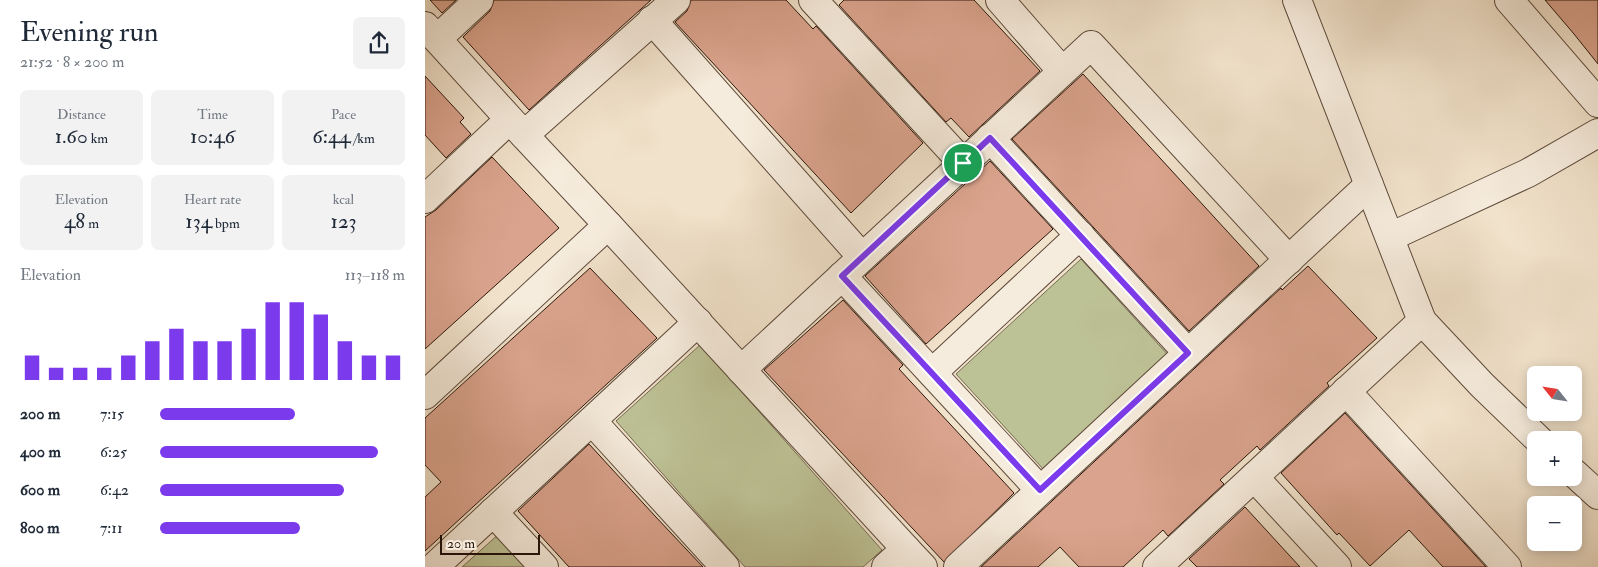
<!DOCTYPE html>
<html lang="en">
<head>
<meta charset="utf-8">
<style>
	:root { --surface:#fff; --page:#f2f2f3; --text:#1f2937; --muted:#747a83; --accent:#7c3aed }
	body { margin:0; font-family:"IM FELL Double Pica",serif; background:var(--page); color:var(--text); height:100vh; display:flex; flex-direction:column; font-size:19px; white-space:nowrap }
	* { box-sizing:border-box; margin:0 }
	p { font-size:16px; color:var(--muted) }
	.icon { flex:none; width:28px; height:28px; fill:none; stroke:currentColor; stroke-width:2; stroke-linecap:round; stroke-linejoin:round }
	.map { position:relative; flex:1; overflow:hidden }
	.details { display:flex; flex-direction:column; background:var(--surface); width:425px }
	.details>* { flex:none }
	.needle { width:32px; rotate:300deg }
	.tools { position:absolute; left:1102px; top:366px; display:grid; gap:10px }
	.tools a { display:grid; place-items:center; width:55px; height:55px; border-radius:8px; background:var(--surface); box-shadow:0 2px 12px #0003; font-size:25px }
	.scale { position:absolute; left:15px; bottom:12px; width:100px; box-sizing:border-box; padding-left:5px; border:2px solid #2c160a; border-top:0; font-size:14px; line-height:18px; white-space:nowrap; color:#2c160a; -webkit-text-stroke:4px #f6ecdd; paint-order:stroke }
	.pin { position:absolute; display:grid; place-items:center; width:42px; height:42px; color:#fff; margin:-21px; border:2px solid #fff; border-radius:50%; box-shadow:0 1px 5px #0007 }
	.round { display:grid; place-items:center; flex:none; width:52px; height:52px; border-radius:8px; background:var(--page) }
	.headline { display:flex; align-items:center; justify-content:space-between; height:85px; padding:0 20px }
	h1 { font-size:28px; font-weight:600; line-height:38px }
	.metrics { display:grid; grid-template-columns:repeat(3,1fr); gap:8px; height:85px; padding:5px 20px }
	.metrics div { display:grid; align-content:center; border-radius:8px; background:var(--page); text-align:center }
	.metrics b { font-size:21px; font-weight:600 }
	.metrics small { font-size:14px; font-weight:400 }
	.metrics p { font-size:14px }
	.chart { height:140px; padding:10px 20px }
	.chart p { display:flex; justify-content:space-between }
	.chart svg { width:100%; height:90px; margin-top:5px; stroke:var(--accent); stroke-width:6 }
	ul { padding:0 20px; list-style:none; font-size:16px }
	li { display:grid; grid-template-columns:80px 60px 1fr; align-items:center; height:38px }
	li i { height:12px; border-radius:6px; background:var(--accent) }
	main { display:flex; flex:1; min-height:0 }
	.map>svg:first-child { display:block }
	.green { fill:#bdc296; stroke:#746c50 }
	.building { fill:#daa38d; stroke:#2c160a }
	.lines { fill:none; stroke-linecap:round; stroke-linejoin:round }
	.minor-casing { stroke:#5d493a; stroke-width:30 }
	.minor { stroke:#f6ecdd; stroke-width:28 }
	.route-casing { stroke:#fff; stroke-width:10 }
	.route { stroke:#7c3aed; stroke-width:6 }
</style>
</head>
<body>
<main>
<section class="details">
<div class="headline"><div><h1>Evening run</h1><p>21:52 · 8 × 200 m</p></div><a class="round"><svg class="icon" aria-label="share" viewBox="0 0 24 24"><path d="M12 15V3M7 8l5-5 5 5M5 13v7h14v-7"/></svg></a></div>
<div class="metrics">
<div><p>Distance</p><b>1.60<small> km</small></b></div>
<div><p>Time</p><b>10:46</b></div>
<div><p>Pace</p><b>6:44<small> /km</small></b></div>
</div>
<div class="metrics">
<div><p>Elevation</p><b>48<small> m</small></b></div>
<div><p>Heart rate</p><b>134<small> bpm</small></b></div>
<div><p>kcal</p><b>123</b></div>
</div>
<div class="chart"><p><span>Elevation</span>113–118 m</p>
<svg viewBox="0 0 160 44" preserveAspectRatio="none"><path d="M5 44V32M15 44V38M25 44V38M35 44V38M45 44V32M55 44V25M65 44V19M75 44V25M85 44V25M95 44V19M105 44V6M115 44V6M125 44V12M135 44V25M145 44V32M155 44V32"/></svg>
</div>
<ul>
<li><b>200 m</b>7:15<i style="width:55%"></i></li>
<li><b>400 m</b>6:25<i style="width:89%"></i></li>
<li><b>600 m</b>6:42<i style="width:75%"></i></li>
<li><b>800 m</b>7:11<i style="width:57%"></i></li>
</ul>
</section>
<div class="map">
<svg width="1173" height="567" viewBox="0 0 1173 567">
	<rect width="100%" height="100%" fill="#f1e2cb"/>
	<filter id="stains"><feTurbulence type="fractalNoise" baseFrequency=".004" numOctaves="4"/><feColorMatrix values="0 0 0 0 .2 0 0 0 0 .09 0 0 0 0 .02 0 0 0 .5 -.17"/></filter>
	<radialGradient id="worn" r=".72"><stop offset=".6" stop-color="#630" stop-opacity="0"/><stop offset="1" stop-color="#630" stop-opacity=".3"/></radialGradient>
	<!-- green -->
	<g class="green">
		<polygon points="656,259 744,356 619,470 531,374"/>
		<polygon points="275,345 457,550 438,567 320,567 191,421"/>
		<polygon points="75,533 106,567 37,567"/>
	</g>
	<!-- building -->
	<g class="building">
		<polygon points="5,0 31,0 17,13"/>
		<polygon points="69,0 226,0 104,110 38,37 65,11"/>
		<polygon points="266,0 361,0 388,29 391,26 498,143 426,213 250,22 262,11"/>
		<polygon points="419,0 549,0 615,71 544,137 526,118 521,122 414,5"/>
		<polygon points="1120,0 1173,0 1173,64 1149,34"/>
		<polygon points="658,74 834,266 764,331 587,139"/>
		<polygon points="0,76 39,118 35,122 46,134 21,158 0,135"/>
		<polygon points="67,157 134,228 0,349 0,217 11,210"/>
		<polygon points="565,161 628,229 501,344 440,276"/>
		<polygon points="883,266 952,338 902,383 904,386 835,450 832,446 795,480 799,484 743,536 738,530 698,567 654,567 635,547 613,567 556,567 856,288 857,290"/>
		<polygon points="165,268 232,338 0,551 0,497 16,482 0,465 0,418"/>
		<polygon points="418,300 478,365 474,369 589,493 519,562 339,370"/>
		<polygon points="920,413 1061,567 1018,567 984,530 945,566 914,533 912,535 856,473"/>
		<polygon points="164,444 230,516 278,567 144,567 123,544 93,511"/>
		<polygon points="820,507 875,567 772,567 764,559"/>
	</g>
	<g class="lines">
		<defs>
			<g id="minor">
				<polyline points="388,0 538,163"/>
				<polyline points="575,0 637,71"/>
				<polyline points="872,0 997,321 1057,385 1114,440"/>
				<polyline points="1084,0 1173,103"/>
				<polyline points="227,20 437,257"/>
				<polyline points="0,26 99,135 251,0"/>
				<polyline points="12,39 54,0"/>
				<polyline points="565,138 763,353"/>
				<polyline points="0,199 84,120"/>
				<polyline points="183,225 481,549 461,567"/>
				<polyline points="965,237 1103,173 1173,133"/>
				<polyline points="417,276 615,490"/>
				<polyline points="316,370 666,45 864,260"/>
				<polyline points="507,373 655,235"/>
				<polyline points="921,391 1082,567"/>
				<polyline points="0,395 183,225 99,135"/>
				<polyline points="167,421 300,567"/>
				<polyline points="1149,473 1173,495"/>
				<polyline points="829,477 912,567"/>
				<polyline points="68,512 119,567"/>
				<polyline points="481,549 498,567"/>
				<polyline points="9,567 273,322"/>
				<polyline points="533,567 944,185"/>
				<polyline points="732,567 997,321"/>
			</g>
		</defs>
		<!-- minor casing -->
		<use href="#minor" class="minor-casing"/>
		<!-- minor -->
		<use href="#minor" class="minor"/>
	</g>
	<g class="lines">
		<defs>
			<polygon id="route" points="565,138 763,353 615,490 417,276"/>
		</defs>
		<!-- route casing -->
		<use href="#route" class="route-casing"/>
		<!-- route -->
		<use href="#route" class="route"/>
	</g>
	<rect width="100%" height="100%" filter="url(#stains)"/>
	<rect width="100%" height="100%" fill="url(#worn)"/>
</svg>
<div class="tools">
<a><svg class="needle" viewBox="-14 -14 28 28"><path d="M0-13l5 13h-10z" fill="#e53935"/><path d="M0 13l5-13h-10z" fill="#747a83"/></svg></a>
<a>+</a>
<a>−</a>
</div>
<div class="scale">20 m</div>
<div class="pin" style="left:538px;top:163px;background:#1e9e55"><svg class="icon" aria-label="arrive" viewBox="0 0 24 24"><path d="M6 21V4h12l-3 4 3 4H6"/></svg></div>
</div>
</main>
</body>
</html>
